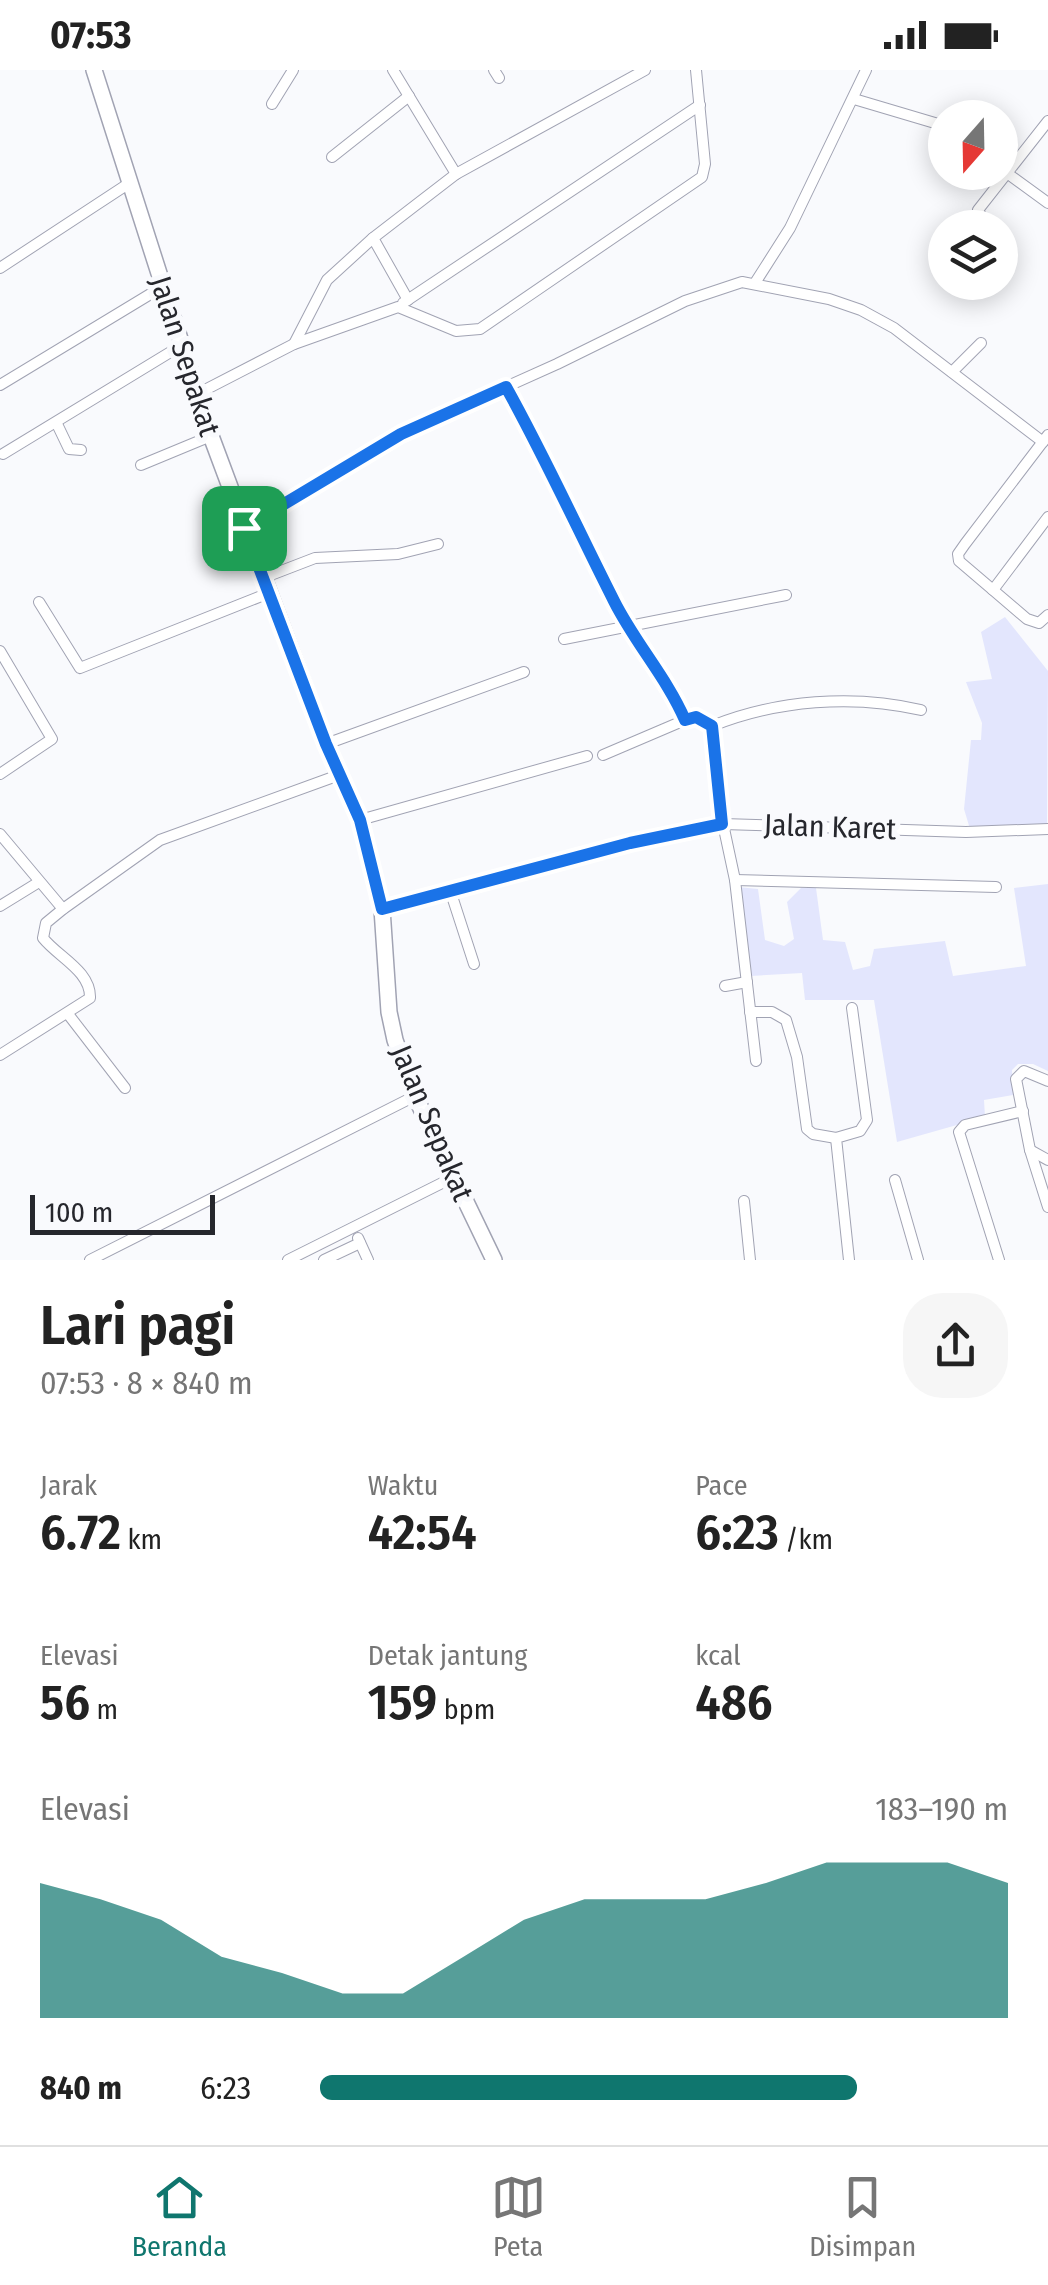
<!DOCTYPE html>
<html lang="id">
<head>
<meta charset="utf-8">
<style>
	:root { --surface:#fff; --page:#f6f6f6; --text:#222; --muted:#767676; --line:#e0e0e0; --accent:#0f766e }
	body { margin:0; font-family:"Fira Sans Condensed",sans-serif; background:var(--page); color:var(--text); height:100vh; display:flex; flex-direction:column; font-size:38px; white-space:nowrap }
	* { box-sizing:border-box; margin:0 }
	p { font-size:32px; color:var(--muted) }
	.icon { flex:none; width:55px; height:55px; fill:none; stroke:currentColor; stroke-width:2; stroke-linecap:round; stroke-linejoin:round }
	.map { position:relative; height:1190px; overflow:hidden }
	.panel { display:flex; flex-direction:column; background:var(--surface); flex:1 }
	.panel>* { flex:none }
	.needle { width:65px; rotate:200deg }
	.controls { position:absolute; left:928px; top:30px; display:grid; gap:20px }
	.controls a { display:grid; place-items:center; width:90px; height:90px; border-radius:50%; background:var(--surface); box-shadow:0 5px 25px #0003; font-size:50px }
	.scale { position:absolute; left:30px; bottom:25px; width:185px; box-sizing:border-box; padding-left:10px; border:5px solid #26272d; border-top:0; font-size:28px; line-height:35px; white-space:nowrap; color:#26272d; -webkit-text-stroke:8px #f9fafd; paint-order:stroke }
	.pin { position:absolute; display:grid; place-items:center; width:85px; height:85px; color:#fff; margin:-42px; border-radius:20px; box-shadow:0 5px 15px #0006 }
	.round { display:grid; place-items:center; flex:none; width:105px; height:105px; border-radius:40px; background:var(--page) }
	.summary { display:flex; align-items:center; justify-content:space-between; height:170px; padding:0 40px }
	h1 { font-size:55px; font-weight:600; line-height:75px }
	.stats { display:grid; grid-template-columns:repeat(3,1fr); gap:15px; height:170px; padding:10px 40px }
	.stats div { display:grid; align-content:center }
	.stats b { font-size:50px; font-weight:600 }
	.stats small { font-size:28px; font-weight:400 }
	.stats p { font-size:28px }
	.chart { height:280px; padding:20px 40px }
	.chart p { display:flex; justify-content:space-between }
	.chart svg { width:100%; height:180px; margin-top:10px; fill:var(--accent); opacity:.7 }
	ul { padding:0 40px; list-style:none; font-size:32px }
	li { display:grid; grid-template-columns:160px 120px 1fr; align-items:center; height:75px }
	li i { height:25px; border-radius:12px; background:var(--accent) }
	.status { display:flex; justify-content:space-between; align-items:center; height:70px; padding:0 50px; background:var(--surface); direction:ltr }
	.status svg { height:28px; fill:currentColor }
	.tab-bar { display:flex; justify-content:space-around; align-items:center; height:140px; border-top:2px solid var(--line); background:var(--surface); font-size:28px; color:var(--muted) }
	.tab-bar a { display:grid; justify-items:center; gap:5px }
	.tab-bar .current { color:var(--accent) }
	.map>svg:first-child { display:block }
	.green { fill:#e3e6fd }
	.lines { fill:none; stroke-linecap:round; stroke-linejoin:round }
	.minor-casing { stroke:#a1a3b3; stroke-width:12 }
	.secondary-casing { stroke:#a1a3b3; stroke-width:18 }
	.minor { stroke:#fff; stroke-width:10 }
	.secondary { stroke:#fff; stroke-width:15 }
	.route-casing { stroke:#fff; stroke-width:20 }
	.route { stroke:#1a73e8; stroke-width:12 }
	.labels { text-anchor:middle; dominant-baseline:central; stroke-width:10; stroke-linejoin:round; paint-order:stroke }
	.street-label { font-size:30px; fill:#26272d; stroke:#f9fafd }
</style>
</head>
<body>
<div class="status"><b>07:53</b><svg viewBox="0 0 49 12"><path d="M0 12V9h3v3zM5 12V6h3v6zM10 12V3h3v9zM15 12V0h3v12zM26 1h20v11H26zM47 4h2v5h-2z"/></svg></div>
<div class="map">
<svg width="1048" height="1190" viewBox="0 0 1048 1190">
	<rect width="100%" height="100%" fill="#f9fafd"/>
	<!-- green -->
	<g class="green">
		<polygon points="1005,547 1048,601 1047,757 970,759 964,739 971,670 981,670 982,653 966,612 992,609 981,562"/>
		<polygon points="1048,814 1048,1001 1033,994 1018,994 1012,1000 1013,1025 984,1030 985,1047 897,1072 874,930 805,930 802,903 751,906 738,817 758,819 765,870 784,876 794,869 787,832 801,818 816,818 823,870 845,872 853,900 870,896 874,879 945,871 953,906 1026,896 1014,818"/>
	</g>
	<g class="lines">
		<defs>
			<g id="minor">
				<polyline points="393,0 456,104"/>
				<polyline points="494,0 499,8"/>
				<polyline points="854,29 945,56"/>
				<polyline points="272,34 293,0"/>
				<polyline points="332,87 409,26"/>
				<polyline points="1000,98 1048,133"/>
				<polyline points="982,148 978,140 1048,51"/>
				<polyline points="0,198 128,114"/>
				<polyline points="755,213 790,158 866,0"/>
				<polyline points="408,230 373,168 456,104 645,0"/>
				<polyline points="403,233 700,35"/>
				<polyline points="294,274 327,210 373,168"/>
				<polyline points="952,302 981,273"/>
				<polyline points="0,315 162,217"/>
				<path d="M507 317C545 387 578 460 614 531 635 573 667 608 685 650L696 647 712 656 723 754 735 810 756 991"/>
				<polyline points="197,324 294,274 398,237 456,261 480,259 702,107 705,94 696,0"/>
				<polyline points="57,354 69,379 81,380"/>
				<polyline points="1048,365 965,474 958,484 959,491 993,520 1048,447"/>
				<polyline points="3,384 182,275"/>
				<polyline points="141,395 211,366"/>
				<polyline points="245,459 401,364 557,294 685,231 742,212 829,229 861,240 894,258 1043,372"/>
				<polyline points="263,508 315,488 398,484 438,474"/>
				<polyline points="993,520 1027,549 1039,553 1048,545"/>
				<polyline points="39,532 80,598 269,523"/>
				<polyline points="564,569 786,525"/>
				<polyline points="0,581 52,669 0,704"/>
				<path d="M712 656C777 630 853 624 921 640"/>
				<polyline points="326,674 524,602"/>
				<polyline points="603,685 685,650"/>
				<polyline points="360,750 587,686"/>
				<polyline points="0,764 63,839"/>
				<polyline points="735,810 996,817"/>
				<polyline points="450,820 474,894"/>
				<polyline points="0,836 39,812"/>
				<polyline points="382,839 535,796 723,754 966,762 1048,759"/>
				<polyline points="725,916 747,912"/>
				<polyline points="750,942 772,942 786,950 797,987 807,1059 813,1064 836,1068"/>
				<polyline points="68,944 125,1018"/>
				<path d="M0 985 90 928C91 901 58 887 43 868L46 853 63 839 160 770 339 705"/>
				<polyline points="1048,1011 1024,1001 1016,1009 1030,1080 1048,1137"/>
				<polyline points="1030,1080 1048,1090"/>
				<polyline points="895,1110 918,1190"/>
				<polyline points="744,1131 750,1190"/>
				<polyline points="358,1168 368,1190"/>
				<polyline points="90,1190 415,1026"/>
				<polyline points="288,1190 454,1107"/>
				<polyline points="324,1190 360,1173"/>
				<polyline points="849,1190 836,1068 860,1061 867,1050 852,938"/>
				<polyline points="999,1190 959,1062 965,1055 1023,1041"/>
			</g>
			<polyline id="secondary" points="94,0 211,366 326,674 360,750 382,839 389,942 395,970 415,1026 494,1190"/>
		</defs>
		<!-- minor casing -->
		<use href="#minor" class="minor-casing"/>
		<!-- secondary casing -->
		<use href="#secondary" class="secondary-casing"/>
		<!-- minor -->
		<use href="#minor" class="minor"/>
		<!-- secondary -->
		<use href="#secondary" class="secondary"/>
	</g>
	<g class="lines">
		<defs>
			<path id="route" d="M506 317C545 387 578 460 614 531 635 573 667 608 685 650L696 647 712 656 722 754 630 773 382 839 360 750 326 674 244 458 401 364Z"/>
		</defs>
		<!-- route casing -->
		<use href="#route" class="route-casing"/>
		<!-- route -->
		<use href="#route" class="route"/>
	</g>
	<g class="labels">
		<!-- street labels -->
		<g class="street-label">
			<text transform="translate(185 286) rotate(72)">Jalan Sepakat</text>
			<text transform="translate(830 757) rotate(2)">Jalan Karet</text>
			<text transform="translate(432 1053) rotate(67)">Jalan Sepakat</text>
		</g>
	</g>
</svg>
<div class="controls">
<a><svg class="needle" viewBox="-14 -14 28 28"><path d="M0-13l5 13h-10z" fill="#e53935"/><path d="M0 13l5-13h-10z" fill="#767676"/></svg></a>
<a><svg class="icon" aria-label="layers" viewBox="0 0 24 24"><path d="M12 4l9 5-9 5-9-5zM3 14l9 5 9-5"/></svg></a>
</div>
<div class="scale">100 m</div>
<div class="pin" style="left:244px;top:458px;background:#1e9e55"><svg class="icon" aria-label="arrive" viewBox="0 0 24 24"><path d="M6 21V4h12l-3 4 3 4H6"/></svg></div>
</div>
<section class="panel">
<div class="summary"><div><h1>Lari pagi</h1><p>07:53 · 8 × 840 m</p></div><a class="round"><svg class="icon" aria-label="share" viewBox="0 0 24 24"><path d="M12 15V3M7 8l5-5 5 5M5 13v7h14v-7"/></svg></a></div>
<div class="stats">
<div><p>Jarak</p><b>6.72<small> km</small></b></div>
<div><p>Waktu</p><b>42:54</b></div>
<div><p>Pace</p><b>6:23<small> /km</small></b></div>
</div>
<div class="stats">
<div><p>Elevasi</p><b>56<small> m</small></b></div>
<div><p>Detak jantung</p><b>159<small> bpm</small></b></div>
<div><p>kcal</p><b>486</b></div>
</div>
<div class="chart"><p><span>Elevasi</span>183–190 m</p>
<svg viewBox="0 0 160 44" preserveAspectRatio="none"><path d="M0 44V11L10 15L20 20L30 29L40 33L50 38L60 38L70 29L80 20L90 15L100 15L110 15L120 11L130 6L140 6L150 6L160 11V44z"/></svg>
</div>
<ul>
<li><b>840 m</b>6:23<i style="width:78%"></i></li>
</ul>
</section>
<nav class="tab-bar">
<a class="current"><svg class="icon" aria-label="home" viewBox="0 0 24 24"><path d="M3 11l9-7 9 7M6 9v11h12V9"/></svg>Beranda</a>
<a><svg class="icon" aria-label="map" viewBox="0 0 24 24"><path d="M3 6l6-2 6 2 6-2v14l-6 2-6-2-6 2zM9 4v14M15 6v14"/></svg>Peta</a>
<a><svg class="icon" aria-label="saved" viewBox="0 0 24 24"><path d="M7 4h10v16l-5-4-5 4z"/></svg>Disimpan</a>
</nav>
</body>
</html>
